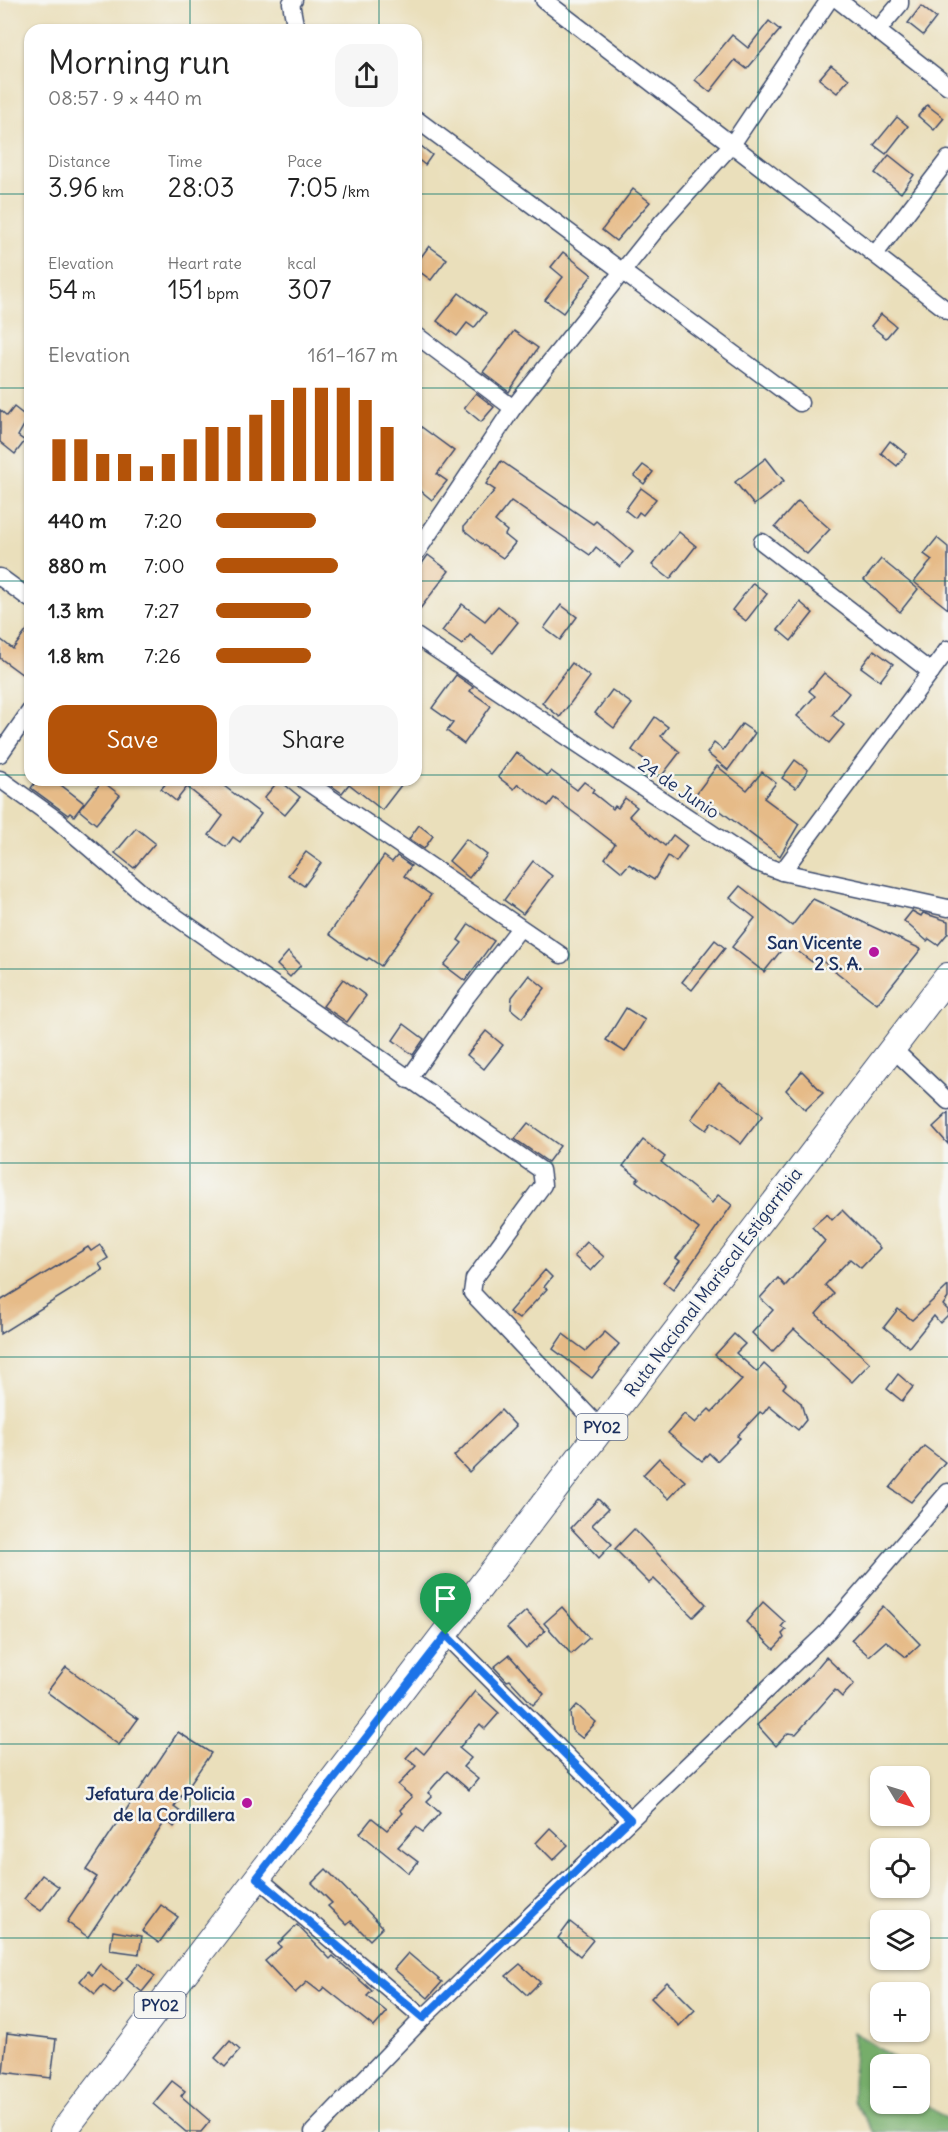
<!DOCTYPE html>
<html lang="en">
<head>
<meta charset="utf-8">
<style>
	:root { --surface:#fff; --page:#f6f6f6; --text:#222; --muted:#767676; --accent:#b45309 }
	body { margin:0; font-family:Delius,sans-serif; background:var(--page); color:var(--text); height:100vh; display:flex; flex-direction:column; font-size:22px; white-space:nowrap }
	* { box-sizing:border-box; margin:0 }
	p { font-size:20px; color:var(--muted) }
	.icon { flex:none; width:33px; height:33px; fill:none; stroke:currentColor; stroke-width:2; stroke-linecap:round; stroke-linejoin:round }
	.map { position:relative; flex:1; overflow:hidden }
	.panel { position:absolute; left:24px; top:24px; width:398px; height:762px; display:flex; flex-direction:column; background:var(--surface); border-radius:18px; box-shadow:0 2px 4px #0004 }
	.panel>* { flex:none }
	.needle { width:39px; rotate:128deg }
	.buttons { position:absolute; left:870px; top:1766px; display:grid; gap:12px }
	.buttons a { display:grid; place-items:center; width:60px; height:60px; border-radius:12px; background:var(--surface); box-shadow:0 2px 4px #0004; font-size:30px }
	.pin { position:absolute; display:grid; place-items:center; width:51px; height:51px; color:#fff; margin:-62px -26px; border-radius:50% 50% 50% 0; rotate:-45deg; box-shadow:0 0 6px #0007 }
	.pin .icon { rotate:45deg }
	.round { display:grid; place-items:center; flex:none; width:63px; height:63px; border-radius:18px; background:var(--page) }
	.overview { display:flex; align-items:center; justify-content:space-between; height:102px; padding:0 24px }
	h1 { font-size:33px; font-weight:600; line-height:45px }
	.stats { display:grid; grid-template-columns:repeat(3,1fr); gap:9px; height:102px; padding:6px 24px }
	.stats div { display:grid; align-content:center }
	.stats b { font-size:26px; font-weight:600 }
	.stats small { font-size:16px; font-weight:400 }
	.stats p { font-size:16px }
	.chart { height:168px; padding:12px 24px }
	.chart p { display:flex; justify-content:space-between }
	.chart svg { width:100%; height:108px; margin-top:6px; stroke:var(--accent); stroke-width:6 }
	.cta { display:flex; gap:12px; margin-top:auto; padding:12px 24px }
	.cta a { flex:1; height:69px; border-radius:18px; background:var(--accent); color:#fff; font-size:24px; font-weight:600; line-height:69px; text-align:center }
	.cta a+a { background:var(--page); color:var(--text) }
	ul { padding:0 24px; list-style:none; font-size:20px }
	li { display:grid; grid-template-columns:96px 72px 1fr; align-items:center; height:45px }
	li i { height:15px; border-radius:8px; background:var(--accent) }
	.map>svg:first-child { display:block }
	.forest { fill:#76ad6a; stroke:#486e64; stroke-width:1.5 }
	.building { fill:#e6bb88 }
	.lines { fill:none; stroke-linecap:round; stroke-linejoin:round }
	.minor-casing { stroke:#3a496c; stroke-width:19 }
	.primary-casing { stroke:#3a496c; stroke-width:28 }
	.minor { stroke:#fff; stroke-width:16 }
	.primary { stroke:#fff; stroke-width:26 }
	.route-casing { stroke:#fff; stroke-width:12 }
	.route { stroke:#1a73e8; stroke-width:8 }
	.grid { fill:none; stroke:#0f766e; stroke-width:1.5; stroke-opacity:0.55 }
	.poi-dot { fill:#b5179e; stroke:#f6f6f2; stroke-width:2 }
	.labels { text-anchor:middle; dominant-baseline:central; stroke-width:5; stroke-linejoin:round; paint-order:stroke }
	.shield { fill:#f6f6f2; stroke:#5d6b8a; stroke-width:1.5 }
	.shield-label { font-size:16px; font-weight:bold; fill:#1b2f5e }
	.street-label { font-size:18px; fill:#1b2f5e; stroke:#f6f6f2 }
	.poi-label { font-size:18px; font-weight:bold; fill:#1b2f5e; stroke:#f6f6f2; text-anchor:end }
</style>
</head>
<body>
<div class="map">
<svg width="948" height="2132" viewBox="0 0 948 2132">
	<rect width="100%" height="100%" fill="#f6f6f2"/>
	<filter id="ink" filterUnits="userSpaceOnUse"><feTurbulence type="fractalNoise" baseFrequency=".0167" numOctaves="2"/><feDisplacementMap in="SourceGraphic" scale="12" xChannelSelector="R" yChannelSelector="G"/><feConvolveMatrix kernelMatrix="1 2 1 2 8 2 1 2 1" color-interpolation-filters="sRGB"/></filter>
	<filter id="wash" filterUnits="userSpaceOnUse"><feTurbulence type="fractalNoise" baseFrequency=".008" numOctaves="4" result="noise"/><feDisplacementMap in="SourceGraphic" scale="24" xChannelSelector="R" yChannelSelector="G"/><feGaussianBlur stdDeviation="1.35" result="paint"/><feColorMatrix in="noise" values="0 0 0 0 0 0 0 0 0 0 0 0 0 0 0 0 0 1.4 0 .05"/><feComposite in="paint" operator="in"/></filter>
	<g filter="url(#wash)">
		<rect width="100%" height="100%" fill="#eadfbb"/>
		<!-- forest -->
		<polygon class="forest" points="854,2032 904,2064 880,2064 880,2103 920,2101 948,2120 948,2132 874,2132 853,2100"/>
		<g id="blocks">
			<!-- building -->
			<g class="building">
				<polygon points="921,6 936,18 923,35 908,23"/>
				<polygon points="769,21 780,30 747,69 735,60 710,92 695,80 732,35 748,48"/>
				<polygon points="831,65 849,79 837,93 819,79"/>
				<polygon points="927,105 944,118 934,130 918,116"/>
				<polygon points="897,117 908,126 886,154 874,145"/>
				<polygon points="416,142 432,155 425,165 416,158"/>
				<polygon points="889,155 914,175 901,193 875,173"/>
				<polygon points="633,189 650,202 616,241 602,230"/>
				<polygon points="429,246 447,259 431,280 416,269 416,264"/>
				<polygon points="563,252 592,275 563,313 545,300 563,277 551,267"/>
				<polygon points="459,293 486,313 474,328 467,323 457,336 437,321"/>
				<polygon points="881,314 896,326 886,338 871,326"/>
				<polygon points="514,331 538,348 509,392 483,372"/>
				<polygon points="476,393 494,407 481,422 464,408"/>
				<polygon points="14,407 28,418 18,436 25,441 15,454 0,442 0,410 7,416"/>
				<polygon points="416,423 454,451 437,474 447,481 432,500 416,487"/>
				<polygon points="890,441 906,454 897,466 881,453"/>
				<polygon points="766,458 784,481 754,505 735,482"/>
				<polygon points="501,461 593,524 596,521 633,552 620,567 596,547 590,555 511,501 495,521 507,531 505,535 515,543 503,558 479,542 464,530 464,526 495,490 486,484"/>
				<polygon points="643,465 653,472 644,484 634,476"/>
				<polygon points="641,488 656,499 643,515 639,512 635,518 625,510"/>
				<polygon points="798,501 830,529 807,554 775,527"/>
				<polygon points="679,532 696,546 670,579 652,565"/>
				<polygon points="937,538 948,547 948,609 914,582 932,560 924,554"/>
				<polygon points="428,555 449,571 416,614 416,572"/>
				<polygon points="881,559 918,589 900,612 864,580"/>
				<polygon points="753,583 767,594 746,621 732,610"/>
				<polygon points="800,602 813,613 791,641 778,630"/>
				<polygon points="462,604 485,621 498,606 518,622 493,653 470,635 462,645 442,631"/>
				<polygon points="561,605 577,617 560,640 544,628"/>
				<polygon points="30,626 30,665 23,675 0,658 0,639 13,649"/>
				<polygon points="874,650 893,664 880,681 861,667"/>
				<polygon points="572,663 590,677 560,717 542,703"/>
				<polygon points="824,673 849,693 832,715 844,725 829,743 797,716 815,696 809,691"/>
				<polygon points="456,675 473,687 470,691 491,706 464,744 447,731 453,723 432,708"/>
				<polygon points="612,690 632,704 614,728 595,713"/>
				<polygon points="655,717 668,727 661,736 680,752 660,778 646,767 649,763 632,750"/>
				<polygon points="742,724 755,733 728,770 707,753 714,743 723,750"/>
				<polygon points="516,752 547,776 551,771 577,790 584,782 594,789 592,792 613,809 615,806 618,808 625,798 637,807 629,816 665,846 673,835 687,846 676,862 668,856 654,880 629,864 622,872 605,858 615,844 588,823 554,798 548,806 518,784 514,789 498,777"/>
				<polygon points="795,760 808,770 796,788 782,778"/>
				<polygon points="717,766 747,790 762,772 776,783 764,798 799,824 780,856 710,803 706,809 692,799"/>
				<polygon points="37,780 64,780 61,785 84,803 74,816 70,813 68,815 31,788"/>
				<polygon points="169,780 229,780 224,786 261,814 240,842 233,837 226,847 209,835 223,816 187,787 176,801 161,789"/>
				<polygon points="279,780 300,797 285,815 264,798"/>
				<polygon points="323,780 405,780 382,810 349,784 342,793"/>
				<polygon points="102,781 120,795 96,824 79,810"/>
				<polygon points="419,825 433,836 424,849 409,839"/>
				<polygon points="136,828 155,843 134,868 115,853"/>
				<polygon points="466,839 487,855 469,878 449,861"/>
				<polygon points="306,852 321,863 304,886 288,875"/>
				<polygon points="384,856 392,862 397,856 411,866 404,876 431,895 381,966 369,958 367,960 356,954 329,934"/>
				<polygon points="533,861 552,876 523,914 504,900"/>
				<polygon points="740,886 792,926 813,899 921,949 877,1004 816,956 812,962 787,943 764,972 732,947 755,918 730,898"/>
				<polygon points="912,911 921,916 923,913 948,921 948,933 938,945 929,939 927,941 904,921"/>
				<polygon points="469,924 494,941 465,981 444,965 462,943 458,940"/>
				<polygon points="715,940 725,948 692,990 682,982"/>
				<polygon points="288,952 301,965 290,977 277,965"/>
				<polygon points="529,975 545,988 522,1018 511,1009 512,997"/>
				<polygon points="343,979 366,996 347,1022 323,1006"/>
				<polygon points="626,1008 645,1020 625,1052 606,1040"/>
				<polygon points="404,1024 424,1039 413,1055 393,1040"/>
				<polygon points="486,1031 503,1045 484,1069 467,1055"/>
				<polygon points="802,1071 823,1093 805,1110 786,1090"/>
				<polygon points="719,1082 763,1115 741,1144 712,1122 706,1130 691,1119"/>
				<polygon points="948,1113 948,1144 933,1127"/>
				<polygon points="528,1123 560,1146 548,1162 515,1139"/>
				<polygon points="643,1140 665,1157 661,1162 712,1203 718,1195 732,1205 673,1290 663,1282 680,1261 676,1258 699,1229 636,1181 639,1178 623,1166"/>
				<polygon points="842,1210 880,1248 861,1268 850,1259 825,1285 834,1294 816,1314 870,1363 852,1382 794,1329 772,1352 752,1333 773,1310 760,1298 778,1278 785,1286 825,1241 812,1227 827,1214 832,1220"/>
				<polygon points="587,1242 604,1257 591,1271 574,1256"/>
				<polygon points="100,1245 108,1258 99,1264 103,1270 0,1334 0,1301 88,1247 91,1251"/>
				<polygon points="545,1270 552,1277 544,1287 547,1289 519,1319 509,1312"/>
				<polygon points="948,1286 948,1298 943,1305 948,1310 948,1315 940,1323 934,1316 909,1347 884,1327 898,1309 912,1320"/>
				<polygon points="605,1332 619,1344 592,1378 553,1349 563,1334 586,1351"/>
				<polygon points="734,1334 745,1344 736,1353 757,1372 764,1364 786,1384 783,1388 801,1403 806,1420 798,1430 769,1406 763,1414 760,1412 737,1436 740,1438 717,1461 709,1453 702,1461 668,1433 684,1414 695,1423 709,1409 712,1412 742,1380 715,1355"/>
				<polygon points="898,1374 913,1387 902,1401 887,1389"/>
				<polygon points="501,1410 516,1426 469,1472 454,1456"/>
				<polygon points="924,1446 945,1462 911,1502 890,1488"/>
				<polygon points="659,1458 685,1481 669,1499 643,1475"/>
				<polygon points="598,1499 608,1509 592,1525 612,1544 599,1558 571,1528"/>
				<polygon points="634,1529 706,1604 693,1617 654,1579 649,1583 615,1549"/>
				<polygon points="763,1602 785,1622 781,1627 786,1630 782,1634 784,1638 774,1649 746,1622"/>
				<polygon points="883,1606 920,1644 906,1657 886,1641 869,1656 851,1640"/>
				<polygon points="562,1607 589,1638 571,1654 544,1623"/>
				<polygon points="526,1611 545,1631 526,1649 507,1628"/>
				<polygon points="509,1655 544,1694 533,1705 510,1680 507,1681 494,1667"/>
				<polygon points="826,1657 854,1684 842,1697 835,1690 796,1734 788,1733 776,1746 757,1725 810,1676"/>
				<polygon points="66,1667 138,1719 119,1745 47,1692"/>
				<polygon points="475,1691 499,1713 485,1729 480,1724 459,1748 471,1758 463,1767 478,1779 469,1790 447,1771 428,1793 432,1796 427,1801 440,1813 423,1832 416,1827 398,1847 418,1862 409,1873 360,1833 372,1818 387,1830 403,1813 400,1810 412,1797 398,1785 416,1766 406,1758 416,1747 424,1754"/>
				<polygon points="577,1705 596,1722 582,1738 572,1730 570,1713"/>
				<polygon points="178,1732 211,1753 174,1807 183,1814 174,1827 166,1820 88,1937 67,1922 97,1877 86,1870"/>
				<polygon points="550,1828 568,1845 553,1860 536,1843"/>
				<polygon points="326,1869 383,1927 370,1940 351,1921 347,1925 328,1906 332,1903 312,1883"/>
				<polygon points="42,1875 59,1887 41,1911 24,1899"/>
				<polygon points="161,1905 178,1917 159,1943 142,1931"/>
				<polygon points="570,1922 593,1940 580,1956 558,1938"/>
				<polygon points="297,1925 330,1959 333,1956 372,1991 367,1996 387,2012 374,2027 324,1987 320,1992 307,1982 295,1993 265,1961 281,1947 278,1944"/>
				<polygon points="113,1931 142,1936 139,1954 110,1950"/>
				<polygon points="408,1953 442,1982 428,1998 394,1969"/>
				<polygon points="139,1963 155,1976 142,1992 126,1979"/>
				<polygon points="100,1964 123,1983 114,1994 103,1985 95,1994 80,1981 88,1971 92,1975"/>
				<polygon points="520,1964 540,1982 527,1995 506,1976"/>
				<polygon points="667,1982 695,2010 679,2026 651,1998"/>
				<polygon points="7,2033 56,2039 51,2078 3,2072"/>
				<polygon points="230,2041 240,2050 225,2067 215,2058"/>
				<polygon points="172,2081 185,2091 181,2096 210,2121 201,2132 186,2132 153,2104"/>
			</g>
		</g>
	</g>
	<g filter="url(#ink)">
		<use href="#blocks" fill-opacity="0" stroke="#3a496c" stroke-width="1.5"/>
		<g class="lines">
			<defs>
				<g id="minor">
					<polyline points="294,0 291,3 296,30"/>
					<polyline points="544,0 948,311"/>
					<polyline points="838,0 948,86"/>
					<polyline points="877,31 900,4 900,0"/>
					<polyline points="416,119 800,403"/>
					<polyline points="875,254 948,159"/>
					<polyline points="416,335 513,408"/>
					<polyline points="762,542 931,672"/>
					<polyline points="416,553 513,408 662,222 733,143 829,0"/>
					<polyline points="0,577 30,599"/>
					<polyline points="416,636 755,862 782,872 948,908"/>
					<polyline points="0,754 30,711"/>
					<polyline points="0,779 57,820 143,894 541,1170 543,1185 474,1279 472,1293 601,1429"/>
					<polyline points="304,780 561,955"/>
					<polyline points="782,872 948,649"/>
					<polyline points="892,1048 948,1101"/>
					<polyline points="408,1080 467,996 520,928"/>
					<polyline points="446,1635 630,1819"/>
					<polyline points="257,1877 423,2018"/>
					<polyline points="313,2132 423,2018 828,1631 948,1492"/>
				</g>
				<polyline id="primary" points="63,2132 948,976"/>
			</defs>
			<!-- minor casing -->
			<use href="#minor" class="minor-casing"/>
			<!-- primary casing -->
			<use href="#primary" class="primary-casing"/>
			<!-- minor -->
			<use href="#minor" class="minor"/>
			<!-- primary -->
			<use href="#primary" class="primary"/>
		</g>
	</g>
	<g class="lines" filter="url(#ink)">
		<defs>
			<polygon id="route" points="446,1635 630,1819 423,2018 257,1878"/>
		</defs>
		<!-- route casing -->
		<use href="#route" class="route-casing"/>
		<!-- route -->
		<use href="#route" class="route"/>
	</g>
	<!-- grid -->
	<path class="grid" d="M190 0V30M379 0V30M569 0V2132M758 0V2132M0 194H30M416 194H948M0 388H30M416 388H948M0 581H30M416 581H948M0 775H30M416 775H948M190 780V2132M379 780V2132M0 969H948M0 1163H948M0 1357H948M0 1551H948M0 1744H948M0 1938H880M920 1938H948"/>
	<!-- markers -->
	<g class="poi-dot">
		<circle cx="874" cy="952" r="6"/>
		<circle cx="247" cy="1803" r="6"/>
	</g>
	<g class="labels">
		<!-- shield labels -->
		<g class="shield">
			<rect x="576.5" y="1414" width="51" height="26" rx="4.5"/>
			<rect x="134.5" y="1992" width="51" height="26" rx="4.5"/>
		</g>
		<g class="shield-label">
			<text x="602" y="1427">PY02</text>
			<text x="160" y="2005">PY02</text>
		</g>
		<!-- street labels -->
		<g class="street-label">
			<text transform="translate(679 788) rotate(34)">24 de Junio</text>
			<text transform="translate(713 1282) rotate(-53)">Ruta Nacional Mariscal Estigarribia</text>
		</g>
		<!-- poi labels -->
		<g class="poi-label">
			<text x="862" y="942">San Vicente<tspan x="862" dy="21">2 S. A.</tspan></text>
			<text x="235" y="1793">Jefatura de Policia<tspan x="235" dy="21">de la Cordillera</tspan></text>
		</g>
	</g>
</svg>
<div class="buttons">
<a><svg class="needle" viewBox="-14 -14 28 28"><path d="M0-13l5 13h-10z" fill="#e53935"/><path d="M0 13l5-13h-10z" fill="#767676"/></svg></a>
<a><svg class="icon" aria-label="locate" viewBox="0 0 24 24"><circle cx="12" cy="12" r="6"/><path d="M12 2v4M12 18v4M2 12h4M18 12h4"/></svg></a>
<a><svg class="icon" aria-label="layers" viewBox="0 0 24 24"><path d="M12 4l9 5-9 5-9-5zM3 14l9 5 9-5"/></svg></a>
<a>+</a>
<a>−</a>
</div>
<div class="pin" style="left:446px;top:1635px;background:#1e9e55"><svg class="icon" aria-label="arrive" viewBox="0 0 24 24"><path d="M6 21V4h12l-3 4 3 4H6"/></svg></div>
<section class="panel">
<div class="overview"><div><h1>Morning run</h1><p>08:57 · 9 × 440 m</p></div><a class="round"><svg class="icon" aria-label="share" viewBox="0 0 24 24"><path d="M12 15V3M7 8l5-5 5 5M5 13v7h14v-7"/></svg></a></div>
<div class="stats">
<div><p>Distance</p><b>3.96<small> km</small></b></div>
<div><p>Time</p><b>28:03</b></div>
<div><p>Pace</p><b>7:05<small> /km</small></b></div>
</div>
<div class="stats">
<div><p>Elevation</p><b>54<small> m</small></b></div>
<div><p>Heart rate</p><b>151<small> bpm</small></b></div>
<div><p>kcal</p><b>307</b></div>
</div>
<div class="chart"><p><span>Elevation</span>161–167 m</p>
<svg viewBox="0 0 160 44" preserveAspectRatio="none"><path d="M5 44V27M15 44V27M25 44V33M35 44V33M45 44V38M55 44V33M65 44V27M75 44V22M85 44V22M95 44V17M105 44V11M115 44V6M125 44V6M135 44V6M145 44V11M155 44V22"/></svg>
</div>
<ul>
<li><b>440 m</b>7:20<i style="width:55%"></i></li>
<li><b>880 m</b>7:00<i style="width:67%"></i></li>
<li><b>1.3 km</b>7:27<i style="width:52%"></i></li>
<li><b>1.8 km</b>7:26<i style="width:52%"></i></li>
</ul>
<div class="cta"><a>Save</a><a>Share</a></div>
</section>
</div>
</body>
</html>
